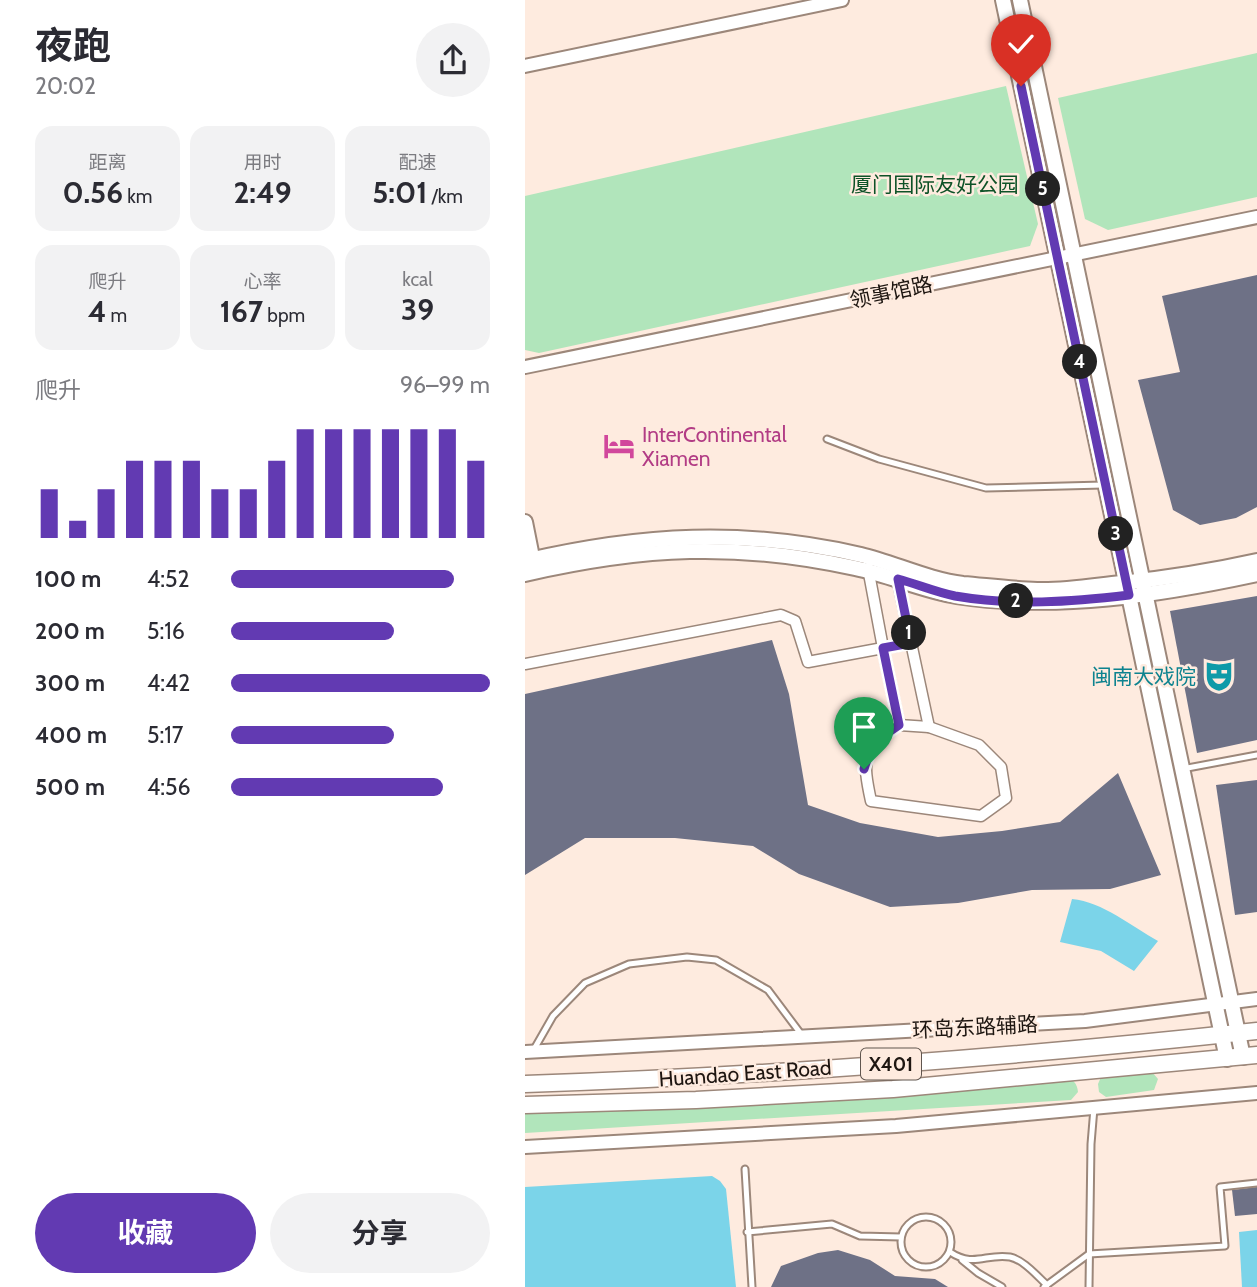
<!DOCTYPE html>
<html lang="zh">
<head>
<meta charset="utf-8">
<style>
	:root { --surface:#fff; --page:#f2f2f3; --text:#2b2b33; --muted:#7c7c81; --accent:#623ab2 }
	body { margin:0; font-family:Cabin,"Noto Sans SC",sans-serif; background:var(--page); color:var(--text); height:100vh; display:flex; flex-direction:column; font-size:26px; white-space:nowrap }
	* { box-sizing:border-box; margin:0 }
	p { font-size:23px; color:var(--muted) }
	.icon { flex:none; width:38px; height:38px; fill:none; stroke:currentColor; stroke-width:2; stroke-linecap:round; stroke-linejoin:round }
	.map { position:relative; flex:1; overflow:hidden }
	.details { display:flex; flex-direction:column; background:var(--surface); width:525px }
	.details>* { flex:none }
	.pin { position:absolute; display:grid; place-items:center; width:60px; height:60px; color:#fff; margin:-72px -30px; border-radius:50% 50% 50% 0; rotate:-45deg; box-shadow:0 0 7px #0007 }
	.pin .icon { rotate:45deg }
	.km { position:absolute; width:35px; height:35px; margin:-18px; border-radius:50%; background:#222; color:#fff; font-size:19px; line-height:35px; text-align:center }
	.round { display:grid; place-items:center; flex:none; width:74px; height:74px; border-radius:37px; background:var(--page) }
	.overview { display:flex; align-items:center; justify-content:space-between; height:119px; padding:0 35px }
	h1 { font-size:38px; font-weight:700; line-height:52px }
	.metrics { display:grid; grid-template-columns:repeat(3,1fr); gap:10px; height:119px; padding:7px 35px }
	.metrics div { display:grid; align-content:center; border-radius:18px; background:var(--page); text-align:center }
	.metrics b { font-size:30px; font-weight:700 }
	.metrics small { font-size:19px; font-weight:400 }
	.metrics p { font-size:19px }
	.chart { height:196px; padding:14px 35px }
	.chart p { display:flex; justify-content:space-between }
	.chart svg { width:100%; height:126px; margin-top:7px; stroke:var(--accent); stroke-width:6 }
	.button { display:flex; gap:14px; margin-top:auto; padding:14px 35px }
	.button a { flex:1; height:80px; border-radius:42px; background:var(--accent); color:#fff; font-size:28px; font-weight:700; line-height:80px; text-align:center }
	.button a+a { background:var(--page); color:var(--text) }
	ul { padding:0 35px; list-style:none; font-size:23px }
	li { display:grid; grid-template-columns:112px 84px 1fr; align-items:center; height:52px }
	li i { height:18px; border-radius:9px; background:var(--accent) }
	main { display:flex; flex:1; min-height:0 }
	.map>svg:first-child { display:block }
	.green { fill:#b1e5bb }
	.water { fill:#7bd4e9 }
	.building { fill:#6e7186 }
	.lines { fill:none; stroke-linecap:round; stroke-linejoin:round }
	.service-casing { stroke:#9c877a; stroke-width:9 }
	.minor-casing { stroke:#9c877a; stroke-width:13 }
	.tertiary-casing { stroke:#9c877a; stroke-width:16 }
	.secondary-casing { stroke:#9c877a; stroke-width:18 }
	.primary-casing { stroke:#9c877a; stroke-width:19 }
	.service { stroke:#fff; stroke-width:5 }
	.minor { stroke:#fff; stroke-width:10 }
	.tertiary { stroke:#fff; stroke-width:12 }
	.secondary { stroke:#fff; stroke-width:14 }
	.primary { stroke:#fff; stroke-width:16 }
	.route-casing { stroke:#fff; stroke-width:14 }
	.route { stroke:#623ab2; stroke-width:9 }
	.labels { text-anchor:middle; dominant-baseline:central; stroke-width:5; stroke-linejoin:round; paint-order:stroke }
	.shield { fill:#feebdf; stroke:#61564f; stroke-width:2 }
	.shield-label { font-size:19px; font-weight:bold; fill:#1e1611 }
	.park-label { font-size:21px; fill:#0e5227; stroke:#feebdf }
	.street-label { font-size:21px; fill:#1e1611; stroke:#feebdf }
	.hotel-label { font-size:21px; fill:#b23c85; stroke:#feebdf; text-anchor:start }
	.culture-label { font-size:21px; fill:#0d838f; stroke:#feebdf; text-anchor:end }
</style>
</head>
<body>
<main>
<section class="details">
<div class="overview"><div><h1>夜跑</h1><p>20:02</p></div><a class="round"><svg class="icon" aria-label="share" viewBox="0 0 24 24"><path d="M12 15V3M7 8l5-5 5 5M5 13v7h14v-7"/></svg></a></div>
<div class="metrics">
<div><p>距离</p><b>0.56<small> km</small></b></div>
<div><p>用时</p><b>2:49</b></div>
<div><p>配速</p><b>5:01<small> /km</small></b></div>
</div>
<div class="metrics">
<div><p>爬升</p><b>4<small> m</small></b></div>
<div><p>心率</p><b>167<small> bpm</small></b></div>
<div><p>kcal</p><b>39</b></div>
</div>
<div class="chart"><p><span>爬升</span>96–99 m</p>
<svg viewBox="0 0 160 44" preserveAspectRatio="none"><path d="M5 44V27M15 44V38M25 44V27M35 44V17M45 44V17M55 44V17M65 44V27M75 44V27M85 44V17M95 44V6M105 44V6M115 44V6M125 44V6M135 44V6M145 44V6M155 44V17"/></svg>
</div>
<ul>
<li><b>100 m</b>4:52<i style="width:86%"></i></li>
<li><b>200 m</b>5:16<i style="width:63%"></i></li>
<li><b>300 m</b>4:42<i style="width:100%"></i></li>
<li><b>400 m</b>5:17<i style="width:63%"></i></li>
<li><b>500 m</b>4:56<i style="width:82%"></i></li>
</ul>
<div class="button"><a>收藏</a><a>分享</a></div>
</section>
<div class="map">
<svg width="732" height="1287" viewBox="0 0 732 1287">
	<rect width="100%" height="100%" fill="#feebdf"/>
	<!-- green -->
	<g class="green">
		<polygon points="732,53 732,197 583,230 560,219 533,98"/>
		<polygon points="481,86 513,224 505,246 14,353 0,350 0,196"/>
		<polygon points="627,1072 633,1079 629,1090 581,1097 574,1092 573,1084 576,1077"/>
		<path d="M540 1077C548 1079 552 1083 553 1092L546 1100 0 1133V1113Z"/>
	</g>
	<!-- water -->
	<g class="water">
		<path d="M547 899C578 902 606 926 633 941L609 971 576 951 535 942Z"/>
		<polygon points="187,1176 195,1181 201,1189 211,1287 0,1287 0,1187"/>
		<polygon points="732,1230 732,1287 717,1287 714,1232"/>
	</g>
	<!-- building -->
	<g class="building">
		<polygon points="732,275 732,507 711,518 675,525 648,510 613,380 655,372 637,296"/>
		<polygon points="732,596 732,740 672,753 645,611"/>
		<polygon points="247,640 264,694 283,805 335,823 413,837 477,831 535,822 593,773 636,875 585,889 507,890 433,903 365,907 274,874 228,846 150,838 60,838 0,875 0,694"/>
		<polygon points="732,780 732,912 710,915 691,785"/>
		<polygon points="732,1187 732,1214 710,1216 707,1190"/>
		<polygon points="313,1250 345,1260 370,1276 410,1279 423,1287 246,1287 256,1266 293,1253"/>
	</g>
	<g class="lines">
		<defs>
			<g id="service">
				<polyline points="302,439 354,459 461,488 578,485"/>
				<polyline points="657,769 732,755"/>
				<polyline points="8,1051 28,1016 60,983 104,964 162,957 191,960 243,990 276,1034"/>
				<polyline points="220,1169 227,1287"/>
				<circle cx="401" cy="1242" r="25"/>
				<polyline points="222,1232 307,1224 335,1236 376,1237"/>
				<path d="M425 1252C449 1268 461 1253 485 1257 499 1260 512 1276 522 1285"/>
				<polyline points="437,1260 453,1273 477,1287"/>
				<polyline points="519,1287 564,1254 700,1246 695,1187 732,1183"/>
				<polyline points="564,1287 566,1144 569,1108"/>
			</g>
			<g id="minor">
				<polyline points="343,568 358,648 386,643"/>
				<polyline points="372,577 404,727"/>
				<polyline points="0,664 256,615 270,621 283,662 358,648 374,725"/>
				<path d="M374 725 404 727 454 745 476 767 481 798 456 816 346 801C337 759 337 749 374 725Z"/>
			</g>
			<g id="tertiary">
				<polyline points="0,66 317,0"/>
				<polyline points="0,367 732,217"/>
				<polyline points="0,1052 560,1021 732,999"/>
				<polyline points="0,1147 371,1126 732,1093"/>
			</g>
			<g id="secondary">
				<polyline points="478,0 702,1059"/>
				<polyline points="495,0 718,1057"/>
				<polyline points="0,522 9,567"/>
				<path d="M0 561C116 534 219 528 336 555 369 563 404 580 438 584 462 586 487 589 512 590 540 591 568 586 596 583 642 578 687 571 732 561"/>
				<path d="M0 574C118 547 211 542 330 568 365 575 398 591 432 596 532 611 634 595 732 574"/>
			</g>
			<g id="primary">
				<path d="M0 1084C245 1076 489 1057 732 1031"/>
				<polyline points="0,1105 171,1100 368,1089 732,1055"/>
			</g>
		</defs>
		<!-- service casing -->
		<use href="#service" class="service-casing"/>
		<!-- minor casing -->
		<use href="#minor" class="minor-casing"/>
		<!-- tertiary casing -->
		<use href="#tertiary" class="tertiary-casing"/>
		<!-- secondary casing -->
		<use href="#secondary" class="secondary-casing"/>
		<!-- primary casing -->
		<use href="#primary" class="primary-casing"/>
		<!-- service -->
		<use href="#service" class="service"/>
		<!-- minor -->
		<use href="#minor" class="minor"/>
		<!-- tertiary -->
		<use href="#tertiary" class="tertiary"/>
		<!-- secondary -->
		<use href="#secondary" class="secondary"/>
		<!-- primary -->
		<use href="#primary" class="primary"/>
	</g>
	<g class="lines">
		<defs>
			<path id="route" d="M339 769C346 745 353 739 374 725L358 648 386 643 373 579C392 584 410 592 430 596 488 606 546 602 604 595L496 86"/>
		</defs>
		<!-- route casing -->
		<use href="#route" class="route-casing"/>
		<!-- route -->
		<use href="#route" class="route"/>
	</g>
	<!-- icons -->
	<defs>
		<symbol id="hotel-bare" viewBox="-9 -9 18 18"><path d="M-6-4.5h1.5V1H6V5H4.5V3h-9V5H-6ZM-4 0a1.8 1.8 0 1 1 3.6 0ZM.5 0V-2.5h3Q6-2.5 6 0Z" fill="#d1479c" stroke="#feebdf" stroke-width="2.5" paint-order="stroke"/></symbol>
		<symbol id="theatre-bare" viewBox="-9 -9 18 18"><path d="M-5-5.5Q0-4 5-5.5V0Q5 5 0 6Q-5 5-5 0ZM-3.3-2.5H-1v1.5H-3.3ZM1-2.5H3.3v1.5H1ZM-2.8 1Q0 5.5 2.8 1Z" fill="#0f9aa8" stroke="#feebdf" stroke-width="2.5" paint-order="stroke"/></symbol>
	</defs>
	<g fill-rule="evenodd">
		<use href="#hotel-bare" x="72" y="424" width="44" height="44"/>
		<use href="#theatre-bare" x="672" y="654" width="44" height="44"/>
	</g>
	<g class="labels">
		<!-- shield labels -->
		<rect class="shield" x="336" y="1048.5" width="60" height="31" rx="5"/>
		<g class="shield-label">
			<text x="366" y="1064">X401</text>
		</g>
		<!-- park labels -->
		<g class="park-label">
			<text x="410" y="184">厦门国际友好公园</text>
		</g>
		<!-- street labels -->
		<g class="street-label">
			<text transform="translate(366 292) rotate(-12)">领事馆路</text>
			<text transform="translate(450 1027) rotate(-3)">环岛东路辅路</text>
			<text transform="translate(220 1073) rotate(-4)">Huandao East Road</text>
		</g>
		<!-- hotel labels -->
		<g class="hotel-label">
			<text x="117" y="434">InterContinental<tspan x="117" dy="24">Xiamen</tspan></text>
		</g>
		<!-- culture labels -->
		<g class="culture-label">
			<text x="671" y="676">闽南大戏院</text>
		</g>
	</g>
</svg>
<div class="pin" style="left:339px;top:769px;background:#1e9e55"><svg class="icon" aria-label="arrive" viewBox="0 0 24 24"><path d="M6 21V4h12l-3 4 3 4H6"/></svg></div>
<div class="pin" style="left:496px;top:86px;background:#d93025"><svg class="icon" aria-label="check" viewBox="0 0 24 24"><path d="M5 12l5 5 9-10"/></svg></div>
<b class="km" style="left:384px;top:633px">1</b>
<b class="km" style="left:491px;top:601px">2</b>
<b class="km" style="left:591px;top:534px">3</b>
<b class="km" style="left:555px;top:362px">4</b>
<b class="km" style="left:518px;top:189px">5</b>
</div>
</main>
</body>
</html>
